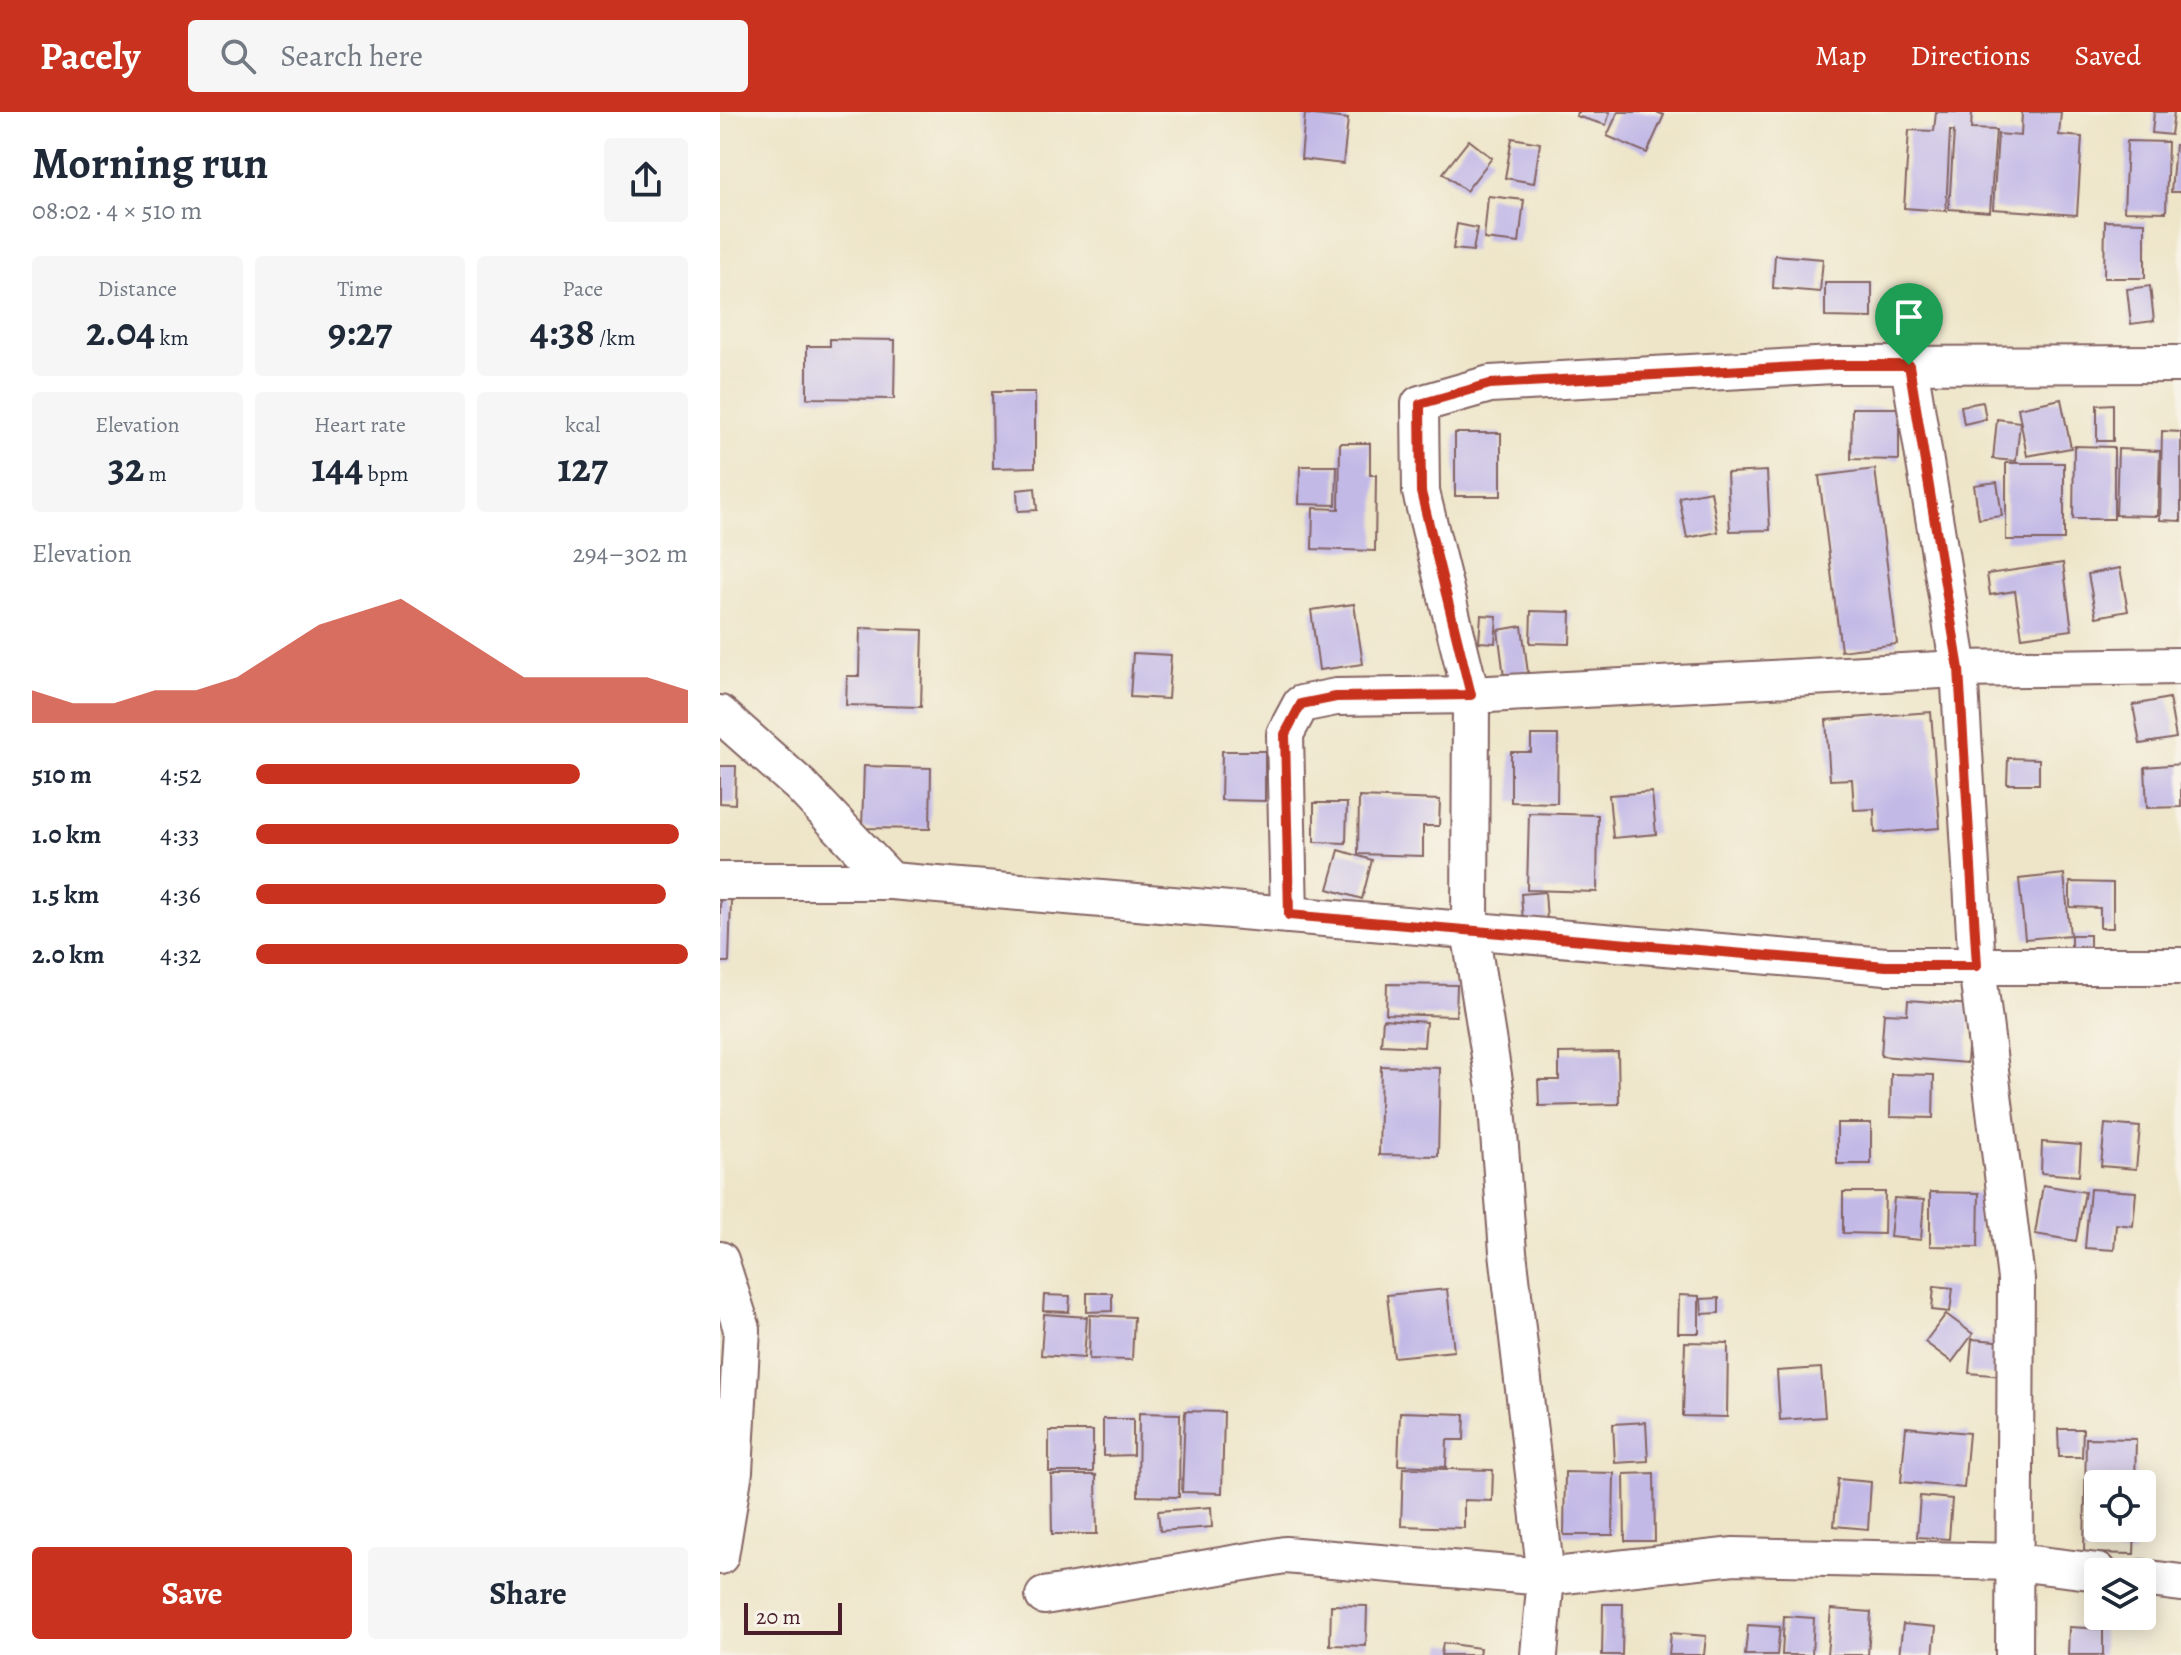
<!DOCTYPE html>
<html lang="en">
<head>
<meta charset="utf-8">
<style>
	:root { --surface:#fff; --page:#f6f6f7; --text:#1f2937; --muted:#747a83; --accent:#c8321e }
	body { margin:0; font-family:Alegreya,serif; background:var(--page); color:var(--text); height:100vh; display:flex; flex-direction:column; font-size:30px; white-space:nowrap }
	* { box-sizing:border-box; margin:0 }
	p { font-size:26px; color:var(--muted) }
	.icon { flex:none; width:44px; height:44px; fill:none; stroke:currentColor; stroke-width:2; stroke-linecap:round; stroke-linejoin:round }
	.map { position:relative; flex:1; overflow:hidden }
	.drawer { display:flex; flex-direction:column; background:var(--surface); width:720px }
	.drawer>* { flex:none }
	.fabs { position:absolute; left:1364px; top:1358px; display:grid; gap:16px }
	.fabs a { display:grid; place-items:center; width:72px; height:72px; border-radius:8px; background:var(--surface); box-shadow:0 4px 20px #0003; font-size:40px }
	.scale { position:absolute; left:24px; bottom:20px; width:98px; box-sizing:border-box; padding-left:8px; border:4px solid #4a1f2b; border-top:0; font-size:22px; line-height:28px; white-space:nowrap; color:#4a1f2b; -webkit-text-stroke:6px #f7f3e8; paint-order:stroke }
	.pin { position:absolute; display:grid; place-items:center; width:68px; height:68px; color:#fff; margin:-82px -34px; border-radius:50% 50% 50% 0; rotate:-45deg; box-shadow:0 0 8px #0007 }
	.pin .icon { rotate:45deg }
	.round { display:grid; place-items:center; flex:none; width:84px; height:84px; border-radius:8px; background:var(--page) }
	.headline { display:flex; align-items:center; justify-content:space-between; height:136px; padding:0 32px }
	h1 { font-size:44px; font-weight:700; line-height:60px }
	.metrics { display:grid; grid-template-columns:repeat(3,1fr); gap:12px; height:136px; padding:8px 32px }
	.metrics div { display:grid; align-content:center; border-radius:8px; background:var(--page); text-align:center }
	.metrics b { font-size:40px; font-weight:700 }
	.metrics small { font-size:22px; font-weight:400 }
	.metrics p { font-size:22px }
	.chart { height:224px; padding:16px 32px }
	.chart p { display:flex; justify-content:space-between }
	.chart svg { width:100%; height:144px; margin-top:8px; fill:var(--accent); opacity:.7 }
	.cta { display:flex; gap:16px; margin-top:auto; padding:16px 32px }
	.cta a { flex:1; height:92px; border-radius:8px; background:var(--accent); color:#fff; font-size:32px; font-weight:700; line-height:92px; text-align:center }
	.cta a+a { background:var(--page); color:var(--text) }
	ul { padding:0 32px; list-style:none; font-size:26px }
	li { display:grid; grid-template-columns:128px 96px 1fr; align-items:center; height:60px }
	li i { height:20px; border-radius:10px; background:var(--accent) }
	header { display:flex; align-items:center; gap:48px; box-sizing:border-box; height:112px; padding:0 40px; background:var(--accent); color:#fff }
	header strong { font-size:38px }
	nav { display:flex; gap:44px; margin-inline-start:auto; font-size:28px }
	.search { width:560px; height:72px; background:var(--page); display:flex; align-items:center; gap:20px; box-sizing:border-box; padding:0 28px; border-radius:8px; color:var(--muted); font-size:30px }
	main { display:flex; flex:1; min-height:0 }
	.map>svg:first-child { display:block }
	.building { fill:#c3b9e7 }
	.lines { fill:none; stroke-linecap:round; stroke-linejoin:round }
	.street-casing { stroke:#836462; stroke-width:40 }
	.street { stroke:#fff; stroke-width:36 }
	.route-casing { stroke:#fff; stroke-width:16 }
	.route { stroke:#c8321e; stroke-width:10 }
</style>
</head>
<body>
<header>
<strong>Pacely</strong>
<div class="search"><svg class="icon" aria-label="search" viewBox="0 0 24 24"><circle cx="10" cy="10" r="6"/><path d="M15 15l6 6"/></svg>Search here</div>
<nav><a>Map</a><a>Directions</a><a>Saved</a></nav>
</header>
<main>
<section class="drawer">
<div class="headline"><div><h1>Morning run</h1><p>08:02 · 4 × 510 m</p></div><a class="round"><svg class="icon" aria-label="share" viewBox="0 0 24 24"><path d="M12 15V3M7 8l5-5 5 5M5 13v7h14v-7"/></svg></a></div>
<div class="metrics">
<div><p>Distance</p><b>2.04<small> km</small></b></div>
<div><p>Time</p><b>9:27</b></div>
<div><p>Pace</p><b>4:38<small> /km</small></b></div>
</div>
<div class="metrics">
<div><p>Elevation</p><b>32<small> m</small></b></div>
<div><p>Heart rate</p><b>144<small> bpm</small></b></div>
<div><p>kcal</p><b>127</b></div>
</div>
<div class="chart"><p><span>Elevation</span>294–302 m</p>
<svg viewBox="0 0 160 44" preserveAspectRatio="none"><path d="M0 44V34L10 38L20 38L30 34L40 34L50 30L60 22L70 14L80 10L90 6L100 14L110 22L120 30L130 30L140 30L150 30L160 34V44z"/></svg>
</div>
<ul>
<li><b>510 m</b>4:52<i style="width:75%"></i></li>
<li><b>1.0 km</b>4:33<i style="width:98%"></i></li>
<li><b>1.5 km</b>4:36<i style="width:95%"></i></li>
<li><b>2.0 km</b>4:32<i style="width:100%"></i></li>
</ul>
<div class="cta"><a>Save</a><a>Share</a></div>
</section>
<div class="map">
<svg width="1461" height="1543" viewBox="0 0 1461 1543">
	<rect width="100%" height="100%" fill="#f7f3e8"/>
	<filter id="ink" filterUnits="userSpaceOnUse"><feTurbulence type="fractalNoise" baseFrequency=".0125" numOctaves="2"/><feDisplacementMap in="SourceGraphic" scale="16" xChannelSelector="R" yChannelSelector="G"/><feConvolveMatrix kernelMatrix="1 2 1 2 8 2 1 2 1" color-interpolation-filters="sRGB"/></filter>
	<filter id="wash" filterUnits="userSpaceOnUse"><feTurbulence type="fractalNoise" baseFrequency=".006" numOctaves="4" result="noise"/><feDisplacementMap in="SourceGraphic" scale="32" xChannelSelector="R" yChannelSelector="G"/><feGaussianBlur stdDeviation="1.8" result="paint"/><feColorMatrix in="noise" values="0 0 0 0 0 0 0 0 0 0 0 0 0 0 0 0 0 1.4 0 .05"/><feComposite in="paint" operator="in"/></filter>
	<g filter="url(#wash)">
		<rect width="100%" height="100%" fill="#eee5c8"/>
		<g id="blocks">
			<!-- building -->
			<g class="building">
				<polygon points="857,0 890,0 886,13 856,4"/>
				<polygon points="898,0 936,0 944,3 927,41 887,24"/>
				<polygon points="1216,0 1252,0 1251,17 1276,18 1270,100 1229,97 1234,19 1230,19 1226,99 1184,96 1189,18 1214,19"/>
				<polygon points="1302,0 1341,0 1339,23 1362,25 1357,103 1273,97 1278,22 1301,24"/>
				<polygon points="1434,0 1454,0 1451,23 1432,21"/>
				<polygon points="585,2 628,7 623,52 581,47"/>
				<polygon points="792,26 820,31 814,71 785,66"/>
				<polygon points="749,28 772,46 746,79 723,61"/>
				<polygon points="1407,29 1448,30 1446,100 1404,99"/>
				<polygon points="1455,33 1461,33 1461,80 1451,80"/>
				<polygon points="768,84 804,88 799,131 764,127"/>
				<polygon points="1385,109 1425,110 1425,166 1384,166"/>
				<polygon points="737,112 757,116 753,139 733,137"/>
				<polygon points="1055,143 1103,147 1100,180 1053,176"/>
				<polygon points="1105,171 1152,171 1152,206 1105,205"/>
				<polygon points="1430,174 1434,209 1411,212 1407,177"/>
				<polygon points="110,227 175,228 174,287 87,286 87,234 110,234"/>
				<polygon points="272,280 315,280 315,355 273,356"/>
				<polygon points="1341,287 1351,336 1307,344 1298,296"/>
				<polygon points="1263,290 1266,307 1244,312 1241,294"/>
				<polygon points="1393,292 1393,329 1377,329 1377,293"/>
				<polygon points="1132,296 1179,296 1179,348 1131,347"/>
				<polygon points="1277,307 1300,310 1296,349 1273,347"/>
				<polygon points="1442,319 1461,320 1461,409 1440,408"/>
				<rect x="735" y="321" width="46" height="63"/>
				<polygon points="620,331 650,331 650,363 656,363 655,439 592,437 593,396 619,397"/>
				<polygon points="1354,334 1394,335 1394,407 1353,407"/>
				<polygon points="1398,337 1440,339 1438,404 1396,403"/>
				<rect x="1286" y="351" width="58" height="77"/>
				<polygon points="580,354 617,354 616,393 579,392"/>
				<polygon points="1155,357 1177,532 1121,539 1099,364"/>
				<polygon points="1047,359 1050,418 1010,419 1007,361"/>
				<polygon points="1277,370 1282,404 1259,407 1254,373"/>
				<polygon points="315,376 317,398 298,399 297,378"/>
				<polygon points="991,379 998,420 967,426 959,385"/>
				<polygon points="1343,451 1352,518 1302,525 1295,479 1270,483 1267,462"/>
				<polygon points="1400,456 1408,499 1376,505 1368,462"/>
				<polygon points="634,492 643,552 599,558 591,498"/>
				<polygon points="811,499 851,500 850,532 810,531"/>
				<polygon points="761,503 777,504 775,531 759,530"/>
				<polygon points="802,514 811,585 787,588 778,518"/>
				<polygon points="140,516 203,518 201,595 126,593 127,564 139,564"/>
				<polygon points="413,541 451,543 448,587 410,585"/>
				<polygon points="1449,586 1456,626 1420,632 1413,593"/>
				<polygon points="1211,600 1220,716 1155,721 1154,697 1134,698 1132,667 1110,668 1106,608"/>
				<polygon points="811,623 838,623 837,691 791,690 791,640 811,640"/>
				<polygon points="502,639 545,639 545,689 501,688"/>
				<polygon points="1288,646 1319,647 1319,672 1287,672"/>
				<polygon points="1461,652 1461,695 1427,696 1425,655"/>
				<polygon points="0,654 16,654 15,692 0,691"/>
				<polygon points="144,654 211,656 210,717 142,716"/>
				<polygon points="932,680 936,722 893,726 889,683"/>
				<polygon points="639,685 720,688 719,714 703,714 703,744 638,742"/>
				<polygon points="594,691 627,691 626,731 594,730"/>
				<polygon points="809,701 878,703 877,780 807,778"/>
				<polygon points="619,738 652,748 642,787 608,777"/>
				<polygon points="1344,762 1350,823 1305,827 1299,767"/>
				<polygon points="1350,770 1393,771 1393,816 1380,816 1380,796 1350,795"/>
				<polygon points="825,780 827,808 803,810 801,782"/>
				<polygon points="0,787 11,788 9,850 0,850"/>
				<rect x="1351" y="823" width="19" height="23"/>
				<polygon points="667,872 737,873 736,904 666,902"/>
				<polygon points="1188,888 1251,893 1247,951 1161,944 1164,901 1187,902"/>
				<polygon points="663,907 706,910 704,935 661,933"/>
				<polygon points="898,940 899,992 819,994 818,968 839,968 839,941"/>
				<polygon points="661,954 720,956 718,1044 659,1043"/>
				<polygon points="1171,962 1214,963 1213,1006 1170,1005"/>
				<rect x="1117" y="1011" width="34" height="41"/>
				<polygon points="1385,1012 1420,1015 1416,1057 1381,1054"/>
				<polygon points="1322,1030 1361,1033 1359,1064 1321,1061"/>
				<polygon points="1323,1073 1365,1080 1356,1129 1315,1122"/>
				<polygon points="1370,1077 1416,1080 1413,1114 1396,1112 1394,1138 1365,1136"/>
				<polygon points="1123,1080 1165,1080 1164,1122 1123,1121"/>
				<polygon points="1210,1080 1259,1081 1258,1135 1210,1134"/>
				<polygon points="1174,1086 1204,1088 1201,1128 1170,1125"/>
				<polygon points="1214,1174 1233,1176 1230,1200 1212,1198"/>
				<polygon points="727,1177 734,1239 674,1245 667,1183"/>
				<polygon points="367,1181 392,1181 392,1199 367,1200"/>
				<polygon points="324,1183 350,1184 349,1200 323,1199"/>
				<polygon points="959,1183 979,1184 979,1221 958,1221"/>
				<polygon points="999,1186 999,1201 982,1202 981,1187"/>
				<polygon points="324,1202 367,1205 364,1246 321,1243"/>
				<polygon points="1226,1202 1253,1222 1232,1250 1205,1230"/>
				<polygon points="370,1203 414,1205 412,1248 369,1247"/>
				<polygon points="1252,1227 1286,1230 1283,1264 1249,1261"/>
				<polygon points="965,1230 1008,1231 1007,1305 963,1304"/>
				<polygon points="1101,1256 1105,1305 1060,1308 1057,1259"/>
				<polygon points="465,1299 504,1300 502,1381 462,1380"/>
				<polygon points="680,1300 745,1302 744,1328 727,1328 726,1355 678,1353"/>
				<polygon points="419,1301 460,1302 459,1385 418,1384"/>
				<polygon points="383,1307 413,1307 413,1343 383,1344"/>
				<polygon points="926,1310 928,1349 895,1351 893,1312"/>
				<polygon points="1186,1315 1249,1321 1244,1376 1181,1370"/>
				<polygon points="1338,1317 1363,1317 1362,1345 1339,1345"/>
				<rect x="329" y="1319" width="44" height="41"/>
				<polygon points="1366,1326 1416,1327 1415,1372 1378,1372 1378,1416 1415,1416 1414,1442 1364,1441"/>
				<polygon points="683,1356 773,1358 772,1389 744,1388 744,1416 681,1414"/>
				<polygon points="845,1360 894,1361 893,1423 844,1423"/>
				<polygon points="934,1361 935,1429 905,1429 904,1362"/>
				<polygon points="331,1363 376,1363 377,1422 332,1422"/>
				<polygon points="1118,1367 1151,1370 1148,1417 1114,1414"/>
				<polygon points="1200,1384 1232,1387 1229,1427 1197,1425"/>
				<polygon points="491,1395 492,1415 440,1419 438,1399"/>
				<polygon points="883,1492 903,1492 902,1543 882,1543"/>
				<polygon points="611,1493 647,1494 646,1534 610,1533"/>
				<polygon points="1111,1497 1151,1500 1148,1543 1107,1543"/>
				<polygon points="1064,1504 1094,1506 1092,1543 1062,1543"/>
				<polygon points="1183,1512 1216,1515 1213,1543 1179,1543"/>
				<polygon points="1028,1513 1060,1515 1057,1543 1025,1543"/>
				<polygon points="1349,1515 1383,1517 1383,1543 1348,1543"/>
				<polygon points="951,1521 986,1524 984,1543 949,1543"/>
				<polygon points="723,1531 760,1536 759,1543 721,1543"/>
			</g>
		</g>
	</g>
	<g filter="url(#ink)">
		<use href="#blocks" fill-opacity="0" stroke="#836462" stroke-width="2"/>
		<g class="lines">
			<defs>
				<g id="street">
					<polyline points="1189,253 1239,557 1257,854 1296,1167 1294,1543"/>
					<polyline points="0,602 81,674 171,769"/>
					<polyline points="0,769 171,769 1166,854 1461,854"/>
					<polyline points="569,803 565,622 581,592 616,585 751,583 1239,557 1461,554"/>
					<polyline points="0,1148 22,1217 14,1359 0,1444"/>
					<polyline points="1422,1466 1461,1471"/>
					<polyline points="324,1484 565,1443 826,1465 1014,1444 1296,1450 1378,1460"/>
					<polyline points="819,1543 826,1465 788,1140 776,982 750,818 751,583 701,380 700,292 770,272 1114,253 1461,252"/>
				</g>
			</defs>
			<!-- street casing -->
			<use href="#street" class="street-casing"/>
			<!-- street -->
			<use href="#street" class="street"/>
		</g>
	</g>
	<g class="lines" filter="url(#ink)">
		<defs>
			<polygon id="route" points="1114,253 1189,253 1239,557 1257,854 1166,854 569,803 565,622 581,592 616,585 751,583 701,380 700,292 770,272"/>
		</defs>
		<!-- route casing -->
		<use href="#route" class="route-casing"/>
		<!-- route -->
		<use href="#route" class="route"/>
	</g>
</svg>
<div class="fabs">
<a><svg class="icon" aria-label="locate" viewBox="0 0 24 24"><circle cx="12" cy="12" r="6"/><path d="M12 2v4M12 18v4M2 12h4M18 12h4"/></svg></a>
<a><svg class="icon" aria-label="layers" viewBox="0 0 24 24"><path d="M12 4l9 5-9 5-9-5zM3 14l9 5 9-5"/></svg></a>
</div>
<div class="scale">20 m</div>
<div class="pin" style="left:1189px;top:253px;background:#1e9e55"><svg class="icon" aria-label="arrive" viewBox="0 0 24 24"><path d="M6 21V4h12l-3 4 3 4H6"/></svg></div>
</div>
</main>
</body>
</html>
